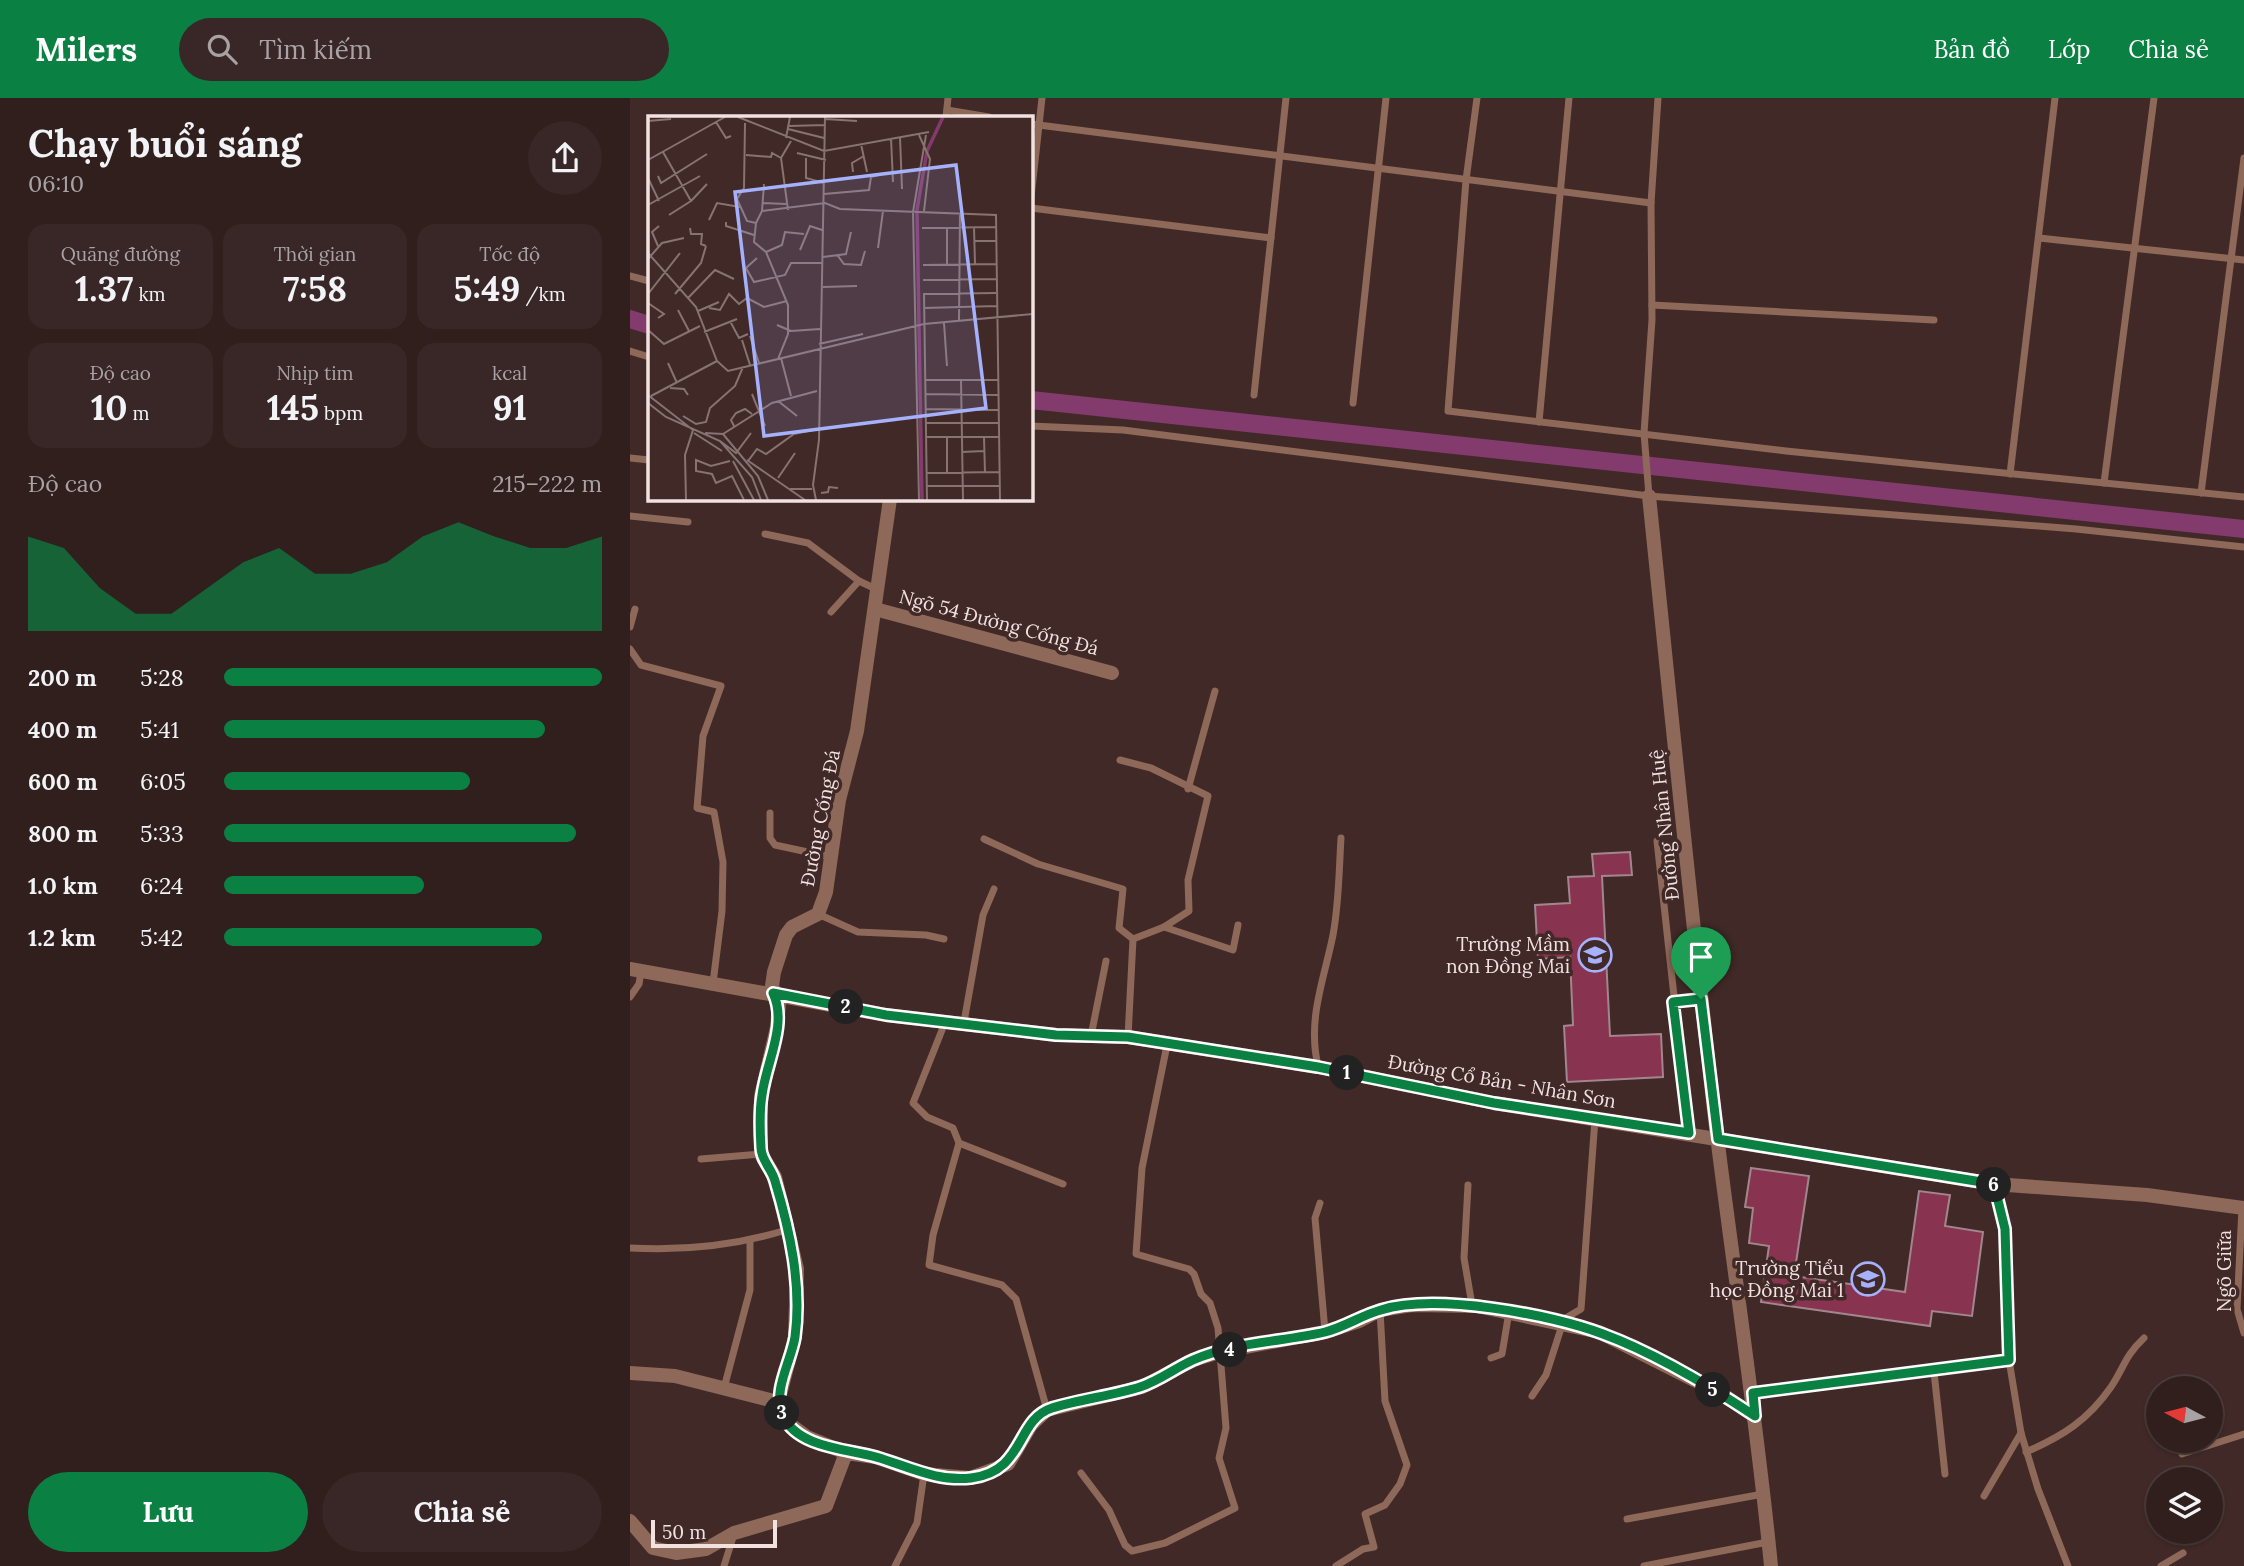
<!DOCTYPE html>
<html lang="vi">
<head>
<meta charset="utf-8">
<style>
	:root { --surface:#301f1d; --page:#382726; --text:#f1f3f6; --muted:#a8a2a4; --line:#4b3d3b; --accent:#0b8043 }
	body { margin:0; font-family:Lora,serif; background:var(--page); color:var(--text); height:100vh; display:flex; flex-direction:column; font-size:26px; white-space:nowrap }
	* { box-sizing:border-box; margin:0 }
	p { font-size:23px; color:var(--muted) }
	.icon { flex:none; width:38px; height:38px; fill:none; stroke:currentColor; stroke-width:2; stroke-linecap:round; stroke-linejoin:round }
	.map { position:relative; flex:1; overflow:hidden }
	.panel { display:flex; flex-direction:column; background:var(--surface); width:630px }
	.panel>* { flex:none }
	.needle { width:46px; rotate:277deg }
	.fabs { position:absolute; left:1516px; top:1278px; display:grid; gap:14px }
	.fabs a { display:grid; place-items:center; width:77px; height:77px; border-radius:50%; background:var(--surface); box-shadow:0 2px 5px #0004,0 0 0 2px var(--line); font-size:35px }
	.scale { position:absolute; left:21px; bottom:18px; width:126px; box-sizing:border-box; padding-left:7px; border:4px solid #f1e2e0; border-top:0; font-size:19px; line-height:24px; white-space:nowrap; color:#f1e2e0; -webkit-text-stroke:5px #402927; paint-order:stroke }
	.pin { position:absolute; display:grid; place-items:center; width:60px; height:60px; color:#fff; margin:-72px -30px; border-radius:50% 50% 50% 0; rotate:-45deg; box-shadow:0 0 7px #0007 }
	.pin .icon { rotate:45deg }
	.km { position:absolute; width:35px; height:35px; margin:-18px; border-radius:50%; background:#222; color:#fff; font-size:19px; line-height:35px; text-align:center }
	.round { display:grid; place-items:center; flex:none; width:74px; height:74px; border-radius:37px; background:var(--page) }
	.headline { display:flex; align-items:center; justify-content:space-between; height:119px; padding:0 28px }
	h1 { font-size:38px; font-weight:700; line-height:52px }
	.stats { display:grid; grid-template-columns:repeat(3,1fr); gap:10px; height:119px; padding:7px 28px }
	.stats div { display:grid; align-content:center; border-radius:18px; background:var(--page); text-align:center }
	.stats b { font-size:35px; font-weight:700 }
	.stats small { font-size:19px; font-weight:400 }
	.stats p { font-size:19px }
	.chart { height:196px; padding:14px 28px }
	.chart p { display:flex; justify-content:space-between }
	.chart svg { width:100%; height:126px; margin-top:7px; fill:var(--accent); opacity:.7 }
	.action { display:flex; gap:14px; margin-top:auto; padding:14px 28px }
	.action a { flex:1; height:80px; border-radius:42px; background:var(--accent); color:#fff; font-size:28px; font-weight:700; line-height:80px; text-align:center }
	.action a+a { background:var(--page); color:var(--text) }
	ul { padding:0 28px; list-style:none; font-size:23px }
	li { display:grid; grid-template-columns:112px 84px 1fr; align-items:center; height:52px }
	li i { height:18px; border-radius:9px; background:var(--accent) }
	header { display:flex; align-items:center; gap:42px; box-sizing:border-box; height:98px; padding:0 35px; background:var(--accent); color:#fff }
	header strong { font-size:33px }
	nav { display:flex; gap:38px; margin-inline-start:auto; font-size:24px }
	.search { width:490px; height:63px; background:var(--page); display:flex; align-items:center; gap:18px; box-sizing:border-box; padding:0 24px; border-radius:38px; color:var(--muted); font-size:26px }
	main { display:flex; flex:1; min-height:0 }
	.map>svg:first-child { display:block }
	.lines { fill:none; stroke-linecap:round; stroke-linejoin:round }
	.canal { stroke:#833a6d; stroke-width:18 }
	.building { fill:#883350; stroke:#a2868d; stroke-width:2 }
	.lane { stroke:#8e6858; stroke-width:7 }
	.street { stroke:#8e6858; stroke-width:14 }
	.route-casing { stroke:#fff; stroke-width:14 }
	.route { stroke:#0b8043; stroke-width:9 }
	.labels { text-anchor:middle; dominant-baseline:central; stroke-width:7; stroke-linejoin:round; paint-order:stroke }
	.street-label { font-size:19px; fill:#f1e2e0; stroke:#402927 }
	.poi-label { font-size:19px; fill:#f1e2e0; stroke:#402927; text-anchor:end }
	.inset-river { fill:none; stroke:#833a6d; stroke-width:3.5 }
	.inset-road { fill:none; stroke:#877371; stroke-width:2 }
	.view { fill:#a5b1fc; fill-opacity:0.15; stroke:#a5b1fc; stroke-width:3.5 }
	.inset-edge { fill:none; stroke:#f1e2e0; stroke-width:3.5 }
</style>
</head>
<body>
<header>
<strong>Milers</strong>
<div class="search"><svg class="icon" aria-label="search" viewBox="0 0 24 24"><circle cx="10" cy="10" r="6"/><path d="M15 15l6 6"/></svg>Tìm kiếm</div>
<nav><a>Bản đồ</a><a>Lớp</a><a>Chia sẻ</a></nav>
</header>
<main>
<section class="panel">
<div class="headline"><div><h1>Chạy buổi sáng</h1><p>06:10</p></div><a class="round"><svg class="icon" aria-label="share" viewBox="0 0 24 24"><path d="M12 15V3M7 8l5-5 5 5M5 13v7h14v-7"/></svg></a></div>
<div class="stats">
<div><p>Quãng đường</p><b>1.37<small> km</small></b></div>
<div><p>Thời gian</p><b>7:58</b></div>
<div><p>Tốc độ</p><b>5:49<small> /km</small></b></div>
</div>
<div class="stats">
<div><p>Độ cao</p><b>10<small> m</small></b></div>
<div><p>Nhịp tim</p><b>145<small> bpm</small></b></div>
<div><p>kcal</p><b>91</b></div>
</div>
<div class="chart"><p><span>Độ cao</span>215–222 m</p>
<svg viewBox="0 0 160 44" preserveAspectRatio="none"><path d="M0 44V11L10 15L20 29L30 38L40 38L50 29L60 20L70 15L80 24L90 24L100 20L110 11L120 6L130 11L140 15L150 15L160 11V44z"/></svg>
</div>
<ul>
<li><b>200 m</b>5:28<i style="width:100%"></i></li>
<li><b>400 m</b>5:41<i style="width:85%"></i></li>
<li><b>600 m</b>6:05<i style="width:65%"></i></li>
<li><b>800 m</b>5:33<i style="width:93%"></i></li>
<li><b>1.0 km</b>6:24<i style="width:53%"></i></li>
<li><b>1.2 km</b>5:42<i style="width:84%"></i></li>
</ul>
<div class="action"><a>Lưu</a><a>Chia sẻ</a></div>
</section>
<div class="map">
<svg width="1614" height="1468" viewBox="0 0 1614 1468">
	<rect width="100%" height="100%" fill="#402927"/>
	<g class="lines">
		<!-- canal -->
		<g class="canal">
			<polyline points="0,221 19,227"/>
			<polyline points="401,302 1614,431"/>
		</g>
	</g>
	<!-- building -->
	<g class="building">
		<polygon points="1000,754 1002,777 972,778 980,938 1031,936 1033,979 937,984 934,928 943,927 940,859 908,861 905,807 940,805 938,779 964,778 962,756"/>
		<polygon points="1121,1070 1179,1078 1164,1178 1275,1194 1289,1093 1320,1097 1315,1128 1353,1134 1342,1218 1302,1213 1300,1228 1131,1204 1139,1148 1119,1145 1123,1110 1115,1109"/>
	</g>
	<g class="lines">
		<!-- lane -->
		<g class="lane">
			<polyline points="847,0 836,82 818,313 1156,353 1614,399"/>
			<polyline points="317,12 359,19"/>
			<polyline points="316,19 318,0"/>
			<polyline points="401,26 1021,105"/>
			<polyline points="401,99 412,0"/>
			<polyline points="401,110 641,140"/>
			<polyline points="1409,140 1614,162"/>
			<polyline points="0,178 19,183"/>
			<polyline points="1022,207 1304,222"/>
			<polyline points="0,253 19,259"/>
			<polyline points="624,297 656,0"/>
			<polyline points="723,305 756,0"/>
			<polyline points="909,324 939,0"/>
			<polyline points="401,328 493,332 1019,398 1446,431 1614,449"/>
			<polyline points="0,360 19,362"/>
			<polyline points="1380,376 1425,0"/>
			<polyline points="1474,385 1524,0"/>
			<polyline points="1571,395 1614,60"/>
			<polyline points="1019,398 1014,335 1022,222 1021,105 1028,0"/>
			<polyline points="0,418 58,424"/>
			<polyline points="135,436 178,445 229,483 248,492"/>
			<polyline points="201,514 229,483"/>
			<polyline points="0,529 5,511"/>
			<polyline points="0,551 11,567 91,588 73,638 67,710 84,714 93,764 92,813 83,885"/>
			<polyline points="490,662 521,670 578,698 558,782 559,813 534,829 503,841"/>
			<polyline points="558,691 585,593"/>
			<polyline points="140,715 140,740 145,747 201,759"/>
			<polyline points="354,741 408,766 493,791 489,830 503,841"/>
			<polyline points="1027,743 1059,1035"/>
			<polyline points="188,816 228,834 296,837 314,841"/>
			<polyline points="534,829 603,852 608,827"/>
			<polyline points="0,899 9,886 11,874"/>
			<polyline points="1043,904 1071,901"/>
			<polyline points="316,922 283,1005 297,1019 323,1030 329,1045 433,1086"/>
			<polyline points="334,924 353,817 364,791"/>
			<polyline points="461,938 476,863"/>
			<polyline points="498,939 503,841"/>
			<path d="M688 968C677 921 694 882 703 837 709 805 709 772 711 740"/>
			<polyline points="329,1045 303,1137 299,1167 372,1187 386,1201 417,1312"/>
			<polyline points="71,1061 131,1056"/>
			<polyline points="1364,1086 1375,1131 1379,1262 1391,1335 1408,1391 1438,1468"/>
			<polyline points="838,1087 834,1160 842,1207"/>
			<polyline points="690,1105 685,1120 695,1233"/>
			<polyline points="1612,1110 1607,1211 1614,1235"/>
			<path d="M0 1150C54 1153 105 1148 156 1132"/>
			<polyline points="861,1260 872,1256 879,1214"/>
			<polyline points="1304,1274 1315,1376"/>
			<polyline points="94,1290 120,1192 120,1144"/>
			<polyline points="1123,1295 1379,1262"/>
			<polyline points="902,1298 916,1277 934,1221 951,1211 965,1021"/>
			<path d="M1396 1354C1433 1338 1458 1322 1481 1289 1495 1268 1494 1259 1514 1240"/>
			<polyline points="1552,1356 1614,1336"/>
			<polyline points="451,1375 479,1412 495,1447 502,1453 535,1445 605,1410 589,1360 596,1330 588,1230 580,1205 571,1196 564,1176 559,1171 506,1156 512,1070 537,947"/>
			<polyline points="1354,1398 1391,1335"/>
			<polyline points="997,1421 1133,1396"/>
			<polyline points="94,1468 104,1436"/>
			<polyline points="265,1468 287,1425 294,1376"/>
			<polyline points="706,1468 733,1451 744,1449 735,1416 755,1407 770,1386 777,1367 755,1303 750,1212"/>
			<polyline points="1014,1468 1138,1444"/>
			<polyline points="1531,1468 1553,1455"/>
		</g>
		<!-- street -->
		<g class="street">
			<path d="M1019 398C1041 611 1062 825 1087 1038 1105 1182 1127 1324 1141 1468"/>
			<polyline points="245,511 482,575"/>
			<polyline points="0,871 256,917 426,937 498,939 688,969 864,1005 1364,1086 1517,1097 1614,1110"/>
			<polyline points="0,1275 45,1278 148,1304"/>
			<polyline points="216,1355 177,1339 155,1323 148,1304 165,1239 167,1171 145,1079 131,1056 131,998 147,929 149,906 142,888 144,874 156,837 162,829 188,816 196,794 209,702 227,633 260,401"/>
			<polyline points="0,1423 23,1450 46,1455 76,1451 104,1435 196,1408 216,1355 245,1359 294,1376 340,1380 378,1366 401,1327 417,1312 512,1289 563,1262 589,1254 695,1234 729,1223 750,1212 782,1207 847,1208 969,1234 1092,1296 1124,1318"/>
		</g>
	</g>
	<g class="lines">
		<defs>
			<path id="route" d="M143 895 256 917 426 937 498 939 688 969 864 1005 1059 1035 1043 904 1071 901 1088 1041 1364 1086 1375 1131 1379 1262 1123 1295 1125 1318C1078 1287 1025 1255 973 1236 920 1216 805 1195 751 1212 732 1217 715 1229 695 1234 652 1244 604 1244 563 1262 545 1270 529 1283 510 1289 481 1298 451 1301 422 1310 385 1322 396 1373 341 1380 307 1384 277 1368 246 1359 218 1351 168 1350 153 1318 142 1293 161 1264 165 1239 172 1187 160 1133 145 1083 142 1071 131 1062 131 1050 130 1033 129 1014 132 997 136 965 158 926 143 895Z"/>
		</defs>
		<!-- route casing -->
		<use href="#route" class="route-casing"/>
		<!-- route -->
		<use href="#route" class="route"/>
	</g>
	<!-- icons -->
	<defs>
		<symbol id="school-ring" viewBox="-11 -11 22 22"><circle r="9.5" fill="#402927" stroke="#a5b1fc" stroke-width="1.5"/><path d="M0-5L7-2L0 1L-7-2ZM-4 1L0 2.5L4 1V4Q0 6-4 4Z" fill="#a5b1fc"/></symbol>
	</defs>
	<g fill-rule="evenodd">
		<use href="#school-ring" x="946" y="838" width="38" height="38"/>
		<use href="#school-ring" x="1219" y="1162" width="38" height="38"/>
	</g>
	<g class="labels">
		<!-- street labels -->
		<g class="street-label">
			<text transform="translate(369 524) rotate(15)">Ngõ 54 Đường Cống Đá</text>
			<text transform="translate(190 720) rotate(-79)">Đường Cống Đá</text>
			<text transform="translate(1034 727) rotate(-96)">Đường Nhân Huệ</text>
			<text transform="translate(872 983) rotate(10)">Đường Cổ Bản - Nhân Sơn</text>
			<text transform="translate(1594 1173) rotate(-90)">Ngõ Giữa</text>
		</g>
		<!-- poi labels -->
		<g class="poi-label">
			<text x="940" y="846">Trường Mầm<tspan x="940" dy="22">non Đồng Mai</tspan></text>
			<text x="1214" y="1170">Trường Tiểu<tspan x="1214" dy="22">học Đồng Mai 1</tspan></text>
		</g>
	</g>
	<!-- overview -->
	<g transform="translate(18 18)">
		<rect width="385" height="385" fill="#402927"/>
		<path class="inset-river" d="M274 384 269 94 279 35 295 1"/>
		<path class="inset-road" d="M90 1 176 35 281 16M177 3 209 5M0 5 23 3M68 6 78 22 83 20M97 7 96 72 89 83 99 105 108 107 106 126 118 136 140 189V218L130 243M141 10 177 9M140 13 176 22M271 19 282 43 276 95M252 21 254 73M138 22 142 1M243 22 245 66M213 28 219 56M15 36 43 85 21 99M149 37 178 44M98 39 123 41 124 37 133 42M158 42V62L176 67M0 44 77 1M205 56 204 47 216 40M10 60 13 67 59 38M0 62 11 85M176 78 221 74 223 61 231 59M43 85 59 68M115 87 138 88M0 89 52 60M140 94 133 42 143 25M114 95 177 87 192 93 348 99 352 384M61 104 69 87 92 91M78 106V110L106 119M108 107 114 95 116 68M299 111V148M326 111 327 148M42 112 43 118H54L53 128 58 130M274 112 349 111M326 125H349M10 130 4 116 11 110M230 132 235 95M152 134 162 110 174 114M118 136 134 129 137 116 156 118M0 137 48 191 69 245 80 255 276 208 385 198M190 140 196 148 213 149 217 135M175 141 198 138 203 116M109 142 98 152 106 166 137 159 143 147H175M0 143 14 127 36 122M275 149 348 148M275 164 348 163M175 171 209 170M0 178 32 137M27 178 53 147 58 130M40 182 67 154 86 163M0 187 16 198 10 202M61 192 72 194 81 178 91 188 99 182 116 191 139 185M276 192 349 190M30 194 41 215M50 195 71 186M82 205 91 222 100 218M311 205 312 97M296 207 299 250M129 209 143 215 172 213M0 214 16 228 52 210M56 216 89 203M102 220 111 247M94 224 102 249M171 228 215 218M133 242 143 280M20 247 29 267M277 264H350M313 264 315 384M22 272 36 273 40 279M104 278 117 310M277 278 350 279M0 279 45 314 37 339 38 384M3 280 69 245M130 285 149 300M0 287 18 301 72 325 104 361 113 384M277 293 350 294M35 300 48 308 58 306 62 292 87 270 95 251M278 307H350M86 310 83 304 88 297 97 293 104 298M46 317 74 335M57 317 75 318 110 360 120 384M75 318 124 287 169 275M278 321H351M336 321 337 357M72 325 88 337 103 317M314 336 336 335M99 344 157 384M82 345 63 350 48 344V355L64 358 68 367 84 360 96 384M85 345 106 384M100 345 109 333 118 338 146 318 170 313M279 357 351 356M299 357V321M130 362 147 337M279 370H352M142 373H164M173 377 180 376 181 371 190 372M168 384 165 369 171 324 177 1M271 384 265 96 278 19M279 384 276 178 348 177"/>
		<path class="view" d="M308 49 338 292 116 320 87 76Z"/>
		<rect width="385" height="385" class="inset-edge"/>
	</g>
</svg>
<div class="fabs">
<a><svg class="needle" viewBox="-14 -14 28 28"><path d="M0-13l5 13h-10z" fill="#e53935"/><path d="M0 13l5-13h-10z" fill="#a8a2a4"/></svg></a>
<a><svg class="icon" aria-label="layers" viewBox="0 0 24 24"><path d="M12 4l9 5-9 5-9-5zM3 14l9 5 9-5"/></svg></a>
</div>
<div class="scale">50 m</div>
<div class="pin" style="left:1071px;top:901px;background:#1e9e55"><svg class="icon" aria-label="arrive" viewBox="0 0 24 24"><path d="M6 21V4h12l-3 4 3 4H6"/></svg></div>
<b class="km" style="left:717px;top:975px">1</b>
<b class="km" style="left:216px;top:909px">2</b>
<b class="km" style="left:152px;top:1315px">3</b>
<b class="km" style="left:600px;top:1252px">4</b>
<b class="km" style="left:1083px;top:1292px">5</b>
<b class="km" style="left:1364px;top:1087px">6</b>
</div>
</main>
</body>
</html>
